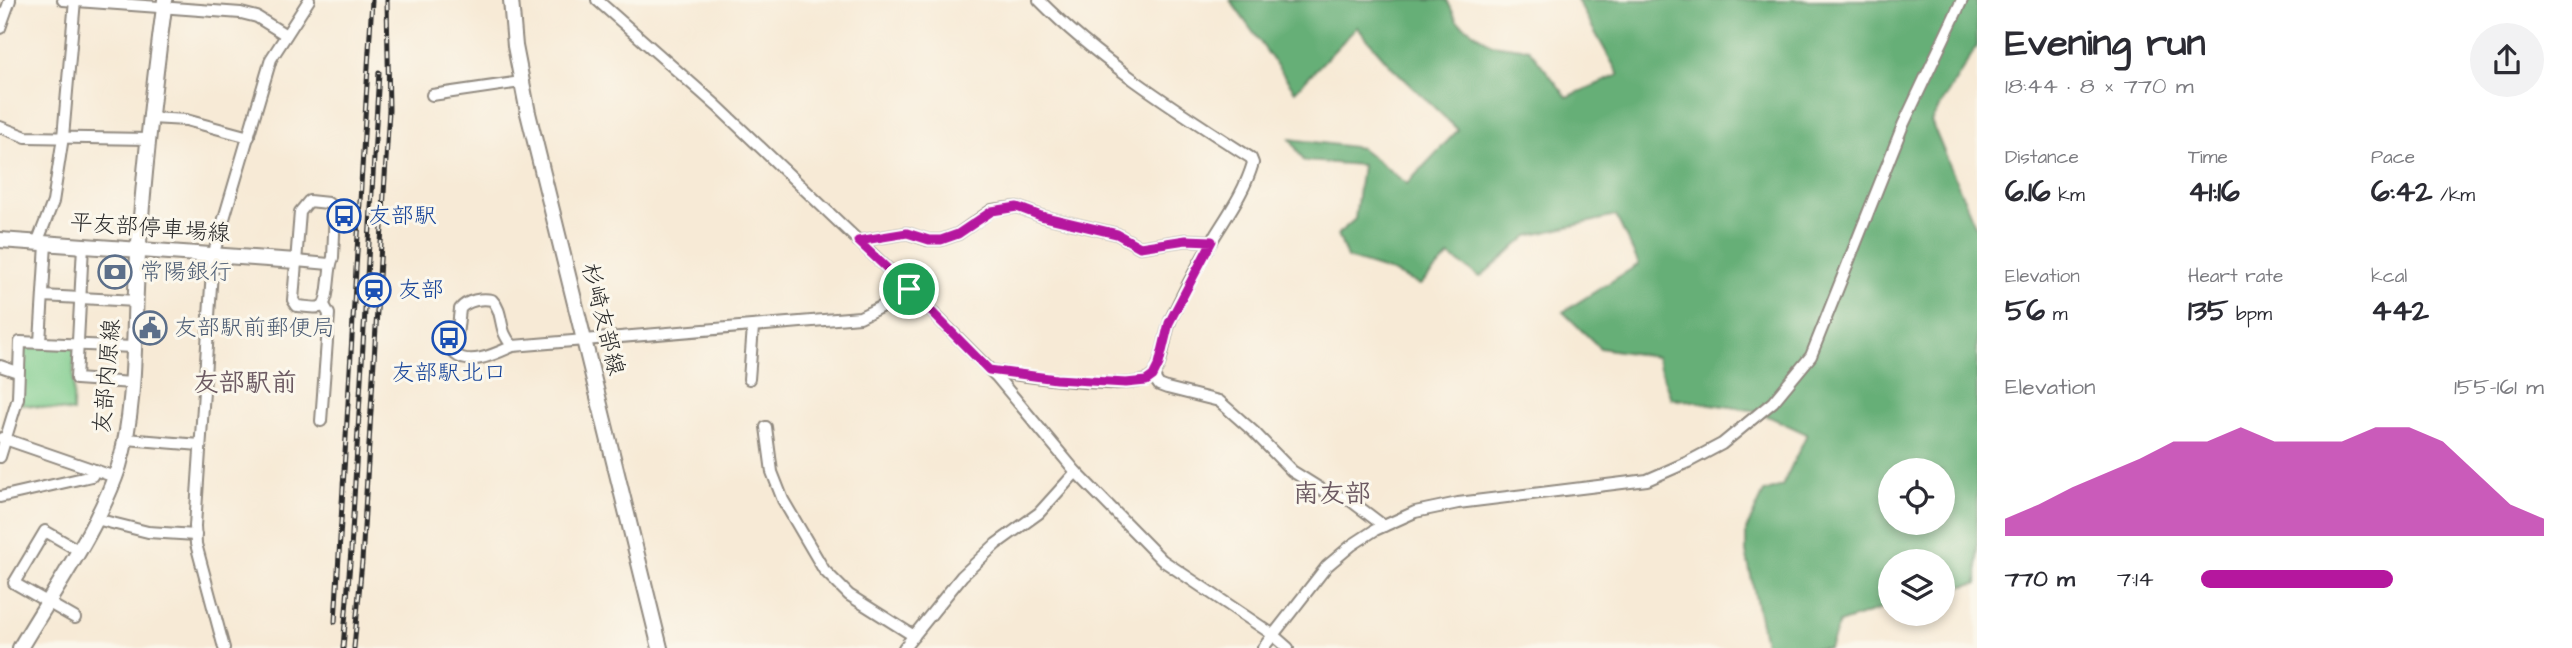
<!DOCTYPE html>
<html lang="en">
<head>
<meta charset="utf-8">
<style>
	:root { --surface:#fff; --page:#f2f2f3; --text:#2b2b33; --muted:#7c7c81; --accent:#b5179e }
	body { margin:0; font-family:"Architects Daughter","Klee One",sans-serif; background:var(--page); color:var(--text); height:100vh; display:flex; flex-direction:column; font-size:26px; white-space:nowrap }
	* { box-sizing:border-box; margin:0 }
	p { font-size:23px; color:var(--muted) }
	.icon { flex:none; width:38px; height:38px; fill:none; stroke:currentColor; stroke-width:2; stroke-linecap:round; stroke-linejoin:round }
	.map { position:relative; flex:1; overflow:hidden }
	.drawer { display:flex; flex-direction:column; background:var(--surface); width:595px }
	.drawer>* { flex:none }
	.controls { position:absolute; left:1878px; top:458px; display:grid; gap:14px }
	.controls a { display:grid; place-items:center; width:77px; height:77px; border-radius:50%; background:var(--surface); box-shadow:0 4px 10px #0003; font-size:35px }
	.pin { position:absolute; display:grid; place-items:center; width:60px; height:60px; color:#fff; margin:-30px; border:4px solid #fff; border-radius:50%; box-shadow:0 2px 7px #0007 }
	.round { display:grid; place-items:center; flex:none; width:74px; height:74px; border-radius:37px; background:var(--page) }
	.overview { display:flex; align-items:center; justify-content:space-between; height:119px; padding:0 28px }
	h1 { font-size:38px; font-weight:700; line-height:52px }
	.metrics { display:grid; grid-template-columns:repeat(3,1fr); gap:10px; height:119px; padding:7px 28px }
	.metrics div { display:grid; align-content:center }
	.metrics b { font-size:30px; font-weight:700 }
	.metrics small { font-size:19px; font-weight:400 }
	.metrics p { font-size:19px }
	.chart { height:196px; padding:14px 28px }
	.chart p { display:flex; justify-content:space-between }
	.chart svg { width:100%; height:126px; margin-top:7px; fill:var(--accent); opacity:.7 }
	ul { padding:0 28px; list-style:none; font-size:23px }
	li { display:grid; grid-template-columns:112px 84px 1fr; align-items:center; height:52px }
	li i { height:18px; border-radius:9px; background:var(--accent) }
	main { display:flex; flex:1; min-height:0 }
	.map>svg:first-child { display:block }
	.green { fill:#7dcb8b; stroke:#547b5b; stroke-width:2 }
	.forest { fill:#66af77; stroke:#486d51; stroke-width:2; fill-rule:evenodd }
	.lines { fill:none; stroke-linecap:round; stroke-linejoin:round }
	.minor-casing { stroke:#918a80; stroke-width:14 }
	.major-casing { stroke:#918a80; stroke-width:18 }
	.minor { stroke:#fff; stroke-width:10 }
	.major { stroke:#fff; stroke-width:14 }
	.rail-casing { stroke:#2b2b2b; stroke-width:5 }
	.rail { stroke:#fbf7ec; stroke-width:2.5; stroke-dasharray:8; stroke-linecap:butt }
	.route-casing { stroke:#fff; stroke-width:14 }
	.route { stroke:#b5179e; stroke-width:9 }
	.labels { text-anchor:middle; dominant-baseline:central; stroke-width:6; stroke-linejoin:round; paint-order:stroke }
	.transit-label { font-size:23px; fill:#164399; stroke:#fbf7ec; text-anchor:start }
	.street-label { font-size:23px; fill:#2b2b2b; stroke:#fbf7ec }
	.service-label { font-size:23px; fill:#4e5e75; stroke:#fbf7ec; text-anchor:start }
	.quarter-label { font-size:26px; font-weight:bold; fill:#6c5a62; stroke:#fbf7ec }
</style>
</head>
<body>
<main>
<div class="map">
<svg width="1977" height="648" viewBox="0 0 1977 648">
	<rect width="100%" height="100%" fill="#fbf7ec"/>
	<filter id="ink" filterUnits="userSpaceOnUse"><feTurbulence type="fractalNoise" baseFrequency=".0143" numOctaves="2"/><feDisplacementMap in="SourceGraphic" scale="14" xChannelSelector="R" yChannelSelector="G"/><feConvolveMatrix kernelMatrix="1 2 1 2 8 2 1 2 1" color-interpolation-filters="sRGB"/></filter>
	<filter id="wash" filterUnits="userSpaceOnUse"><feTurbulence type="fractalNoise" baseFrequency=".00686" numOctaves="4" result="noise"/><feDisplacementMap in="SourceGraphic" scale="28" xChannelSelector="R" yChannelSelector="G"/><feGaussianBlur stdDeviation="1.57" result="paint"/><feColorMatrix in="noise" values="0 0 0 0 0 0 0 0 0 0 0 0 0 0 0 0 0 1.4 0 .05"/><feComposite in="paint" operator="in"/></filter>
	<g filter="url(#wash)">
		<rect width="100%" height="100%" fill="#f7ead6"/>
		<!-- green -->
		<polygon class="green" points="24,346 74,347 73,412 21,404"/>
		<!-- forest -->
		<path class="forest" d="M1230 0H1447L1457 21 1491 44 1529 49 1567 97 1619 75 1577 0H1977V46L1931 121 1977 230V584L1943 589 1942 562H1890V606L1839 623 1829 648H1766L1746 552V530L1764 492 1782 486 1807 434 1757 411 1671 398 1656 357 1600 348 1563 312 1639 264 1616 216 1528 236 1480 277 1449 256 1420 285 1392 272 1347 258 1338 234 1355 219 1362 165 1304 161 1290 139 1361 148 1407 184 1458 130 1391 66 1357 27 1295 91ZM1890 471H1942V523H1890Z"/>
	</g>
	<g filter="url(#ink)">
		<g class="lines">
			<defs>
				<g id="minor">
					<polyline points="63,0 241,13 257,17 286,35"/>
					<polyline points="597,0 717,106 909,289 997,377 1076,472 1162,560 1272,634 1288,648"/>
					<polyline points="0,28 10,0"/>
					<polyline points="432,95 521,82"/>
					<polyline points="151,118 186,120 249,137"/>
					<polyline points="0,127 26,137 149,139"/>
					<path d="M309 201 328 203 335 210 333 258C327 269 331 303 320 307 314 309 304 306 297 306L293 300 300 212Z"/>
					<polyline points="858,241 907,233 928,240 941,240 958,234 992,210 1017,207 1041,216 1117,234 1140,247 1186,240 1212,241"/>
					<polyline points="37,243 53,202 63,137 75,0"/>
					<polyline points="83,246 76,379 132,383"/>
					<polyline points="296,261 329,264"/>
					<polyline points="43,296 136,301"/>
					<polyline points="40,342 46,244"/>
					<path d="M513 346C497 331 505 313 492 300 482 298 467 300 460 309L455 354C470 367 497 353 513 346L860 317 893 301 909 289"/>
					<polyline points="0,366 18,372"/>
					<path d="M990 370C1016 376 1130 391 1150 378 1163 370 1164 334 1171 319 1184 290 1200 261 1216 234 1231 210 1245 190 1253 163L1251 158C1178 111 1100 62 1039 0"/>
					<polyline points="1153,376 1159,385 1167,388 1219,401 1254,432 1292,471 1324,491 1351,501 1384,526"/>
					<polyline points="749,379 753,327"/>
					<polyline points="321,421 329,314 324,305"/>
					<polyline points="766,427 772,472 783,500 824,570 849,595 914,636"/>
					<polyline points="2,438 115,477"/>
					<polyline points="126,439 200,445"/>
					<polyline points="0,457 18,398 20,342 133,347"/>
					<polyline points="0,497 92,476 95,470"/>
					<polyline points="96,519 148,532 196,535"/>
					<polyline points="75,618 14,583 45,531 78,550"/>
					<polyline points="224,648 196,544 195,526 213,256 271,59 309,0"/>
					<polyline points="904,648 962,576 996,544 1039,513 1076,472"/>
					<polyline points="1263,648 1327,566 1352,545 1375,530 1415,512 1458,503 1647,480 1688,462 1722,444 1773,402 1811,356 1903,125 1962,0"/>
				</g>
				<g id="major">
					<polyline points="511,0 515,46 528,113 660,648"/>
					<polyline points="0,240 296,261"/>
					<path d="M20 648C53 592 99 527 119 466 137 405 133 333 137 270 143 180 153 90 165 0"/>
				</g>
			</defs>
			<!-- minor casing -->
			<use href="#minor" class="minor-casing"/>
			<!-- major casing -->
			<use href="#major" class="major-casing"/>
			<!-- minor -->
			<use href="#minor" class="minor"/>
			<!-- major -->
			<use href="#major" class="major"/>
			<defs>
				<g id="rail">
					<polyline points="335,622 372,0"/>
					<polyline points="343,648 351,550 379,72"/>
					<polyline points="354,648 362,561 389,110 387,0"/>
				</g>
			</defs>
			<!-- rail casing -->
			<use href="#rail" class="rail-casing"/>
			<!-- rail -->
			<use href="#rail" class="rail"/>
		</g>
	</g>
	<g class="lines" filter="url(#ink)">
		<defs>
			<polygon id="route" points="1017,207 1041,216 1117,234 1140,247 1186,240 1212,241 1169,323 1159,364 1153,376 1146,381 1126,383 1056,379 989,370 909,289 858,241 907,233 929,240 941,240 958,234 992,211"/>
		</defs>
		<!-- route casing -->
		<use href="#route" class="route-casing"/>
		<!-- route -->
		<use href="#route" class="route"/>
	</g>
	<!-- icons -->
	<defs>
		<symbol id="bus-ring" viewBox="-11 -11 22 22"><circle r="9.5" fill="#fbf7ec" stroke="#1a4fb4" stroke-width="1.5"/><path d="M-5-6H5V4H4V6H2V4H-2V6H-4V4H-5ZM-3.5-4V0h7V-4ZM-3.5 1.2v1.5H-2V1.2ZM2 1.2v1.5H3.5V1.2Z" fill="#1a4fb4"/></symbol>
		<symbol id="bank-ring" viewBox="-11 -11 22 22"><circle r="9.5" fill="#fbf7ec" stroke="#5c6f8a" stroke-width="1.5"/><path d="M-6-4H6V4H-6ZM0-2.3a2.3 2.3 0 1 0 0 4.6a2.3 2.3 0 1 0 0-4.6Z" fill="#5c6f8a"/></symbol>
		<symbol id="station-ring" viewBox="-11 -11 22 22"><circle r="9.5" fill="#fbf7ec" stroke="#1a4fb4" stroke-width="1.5"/><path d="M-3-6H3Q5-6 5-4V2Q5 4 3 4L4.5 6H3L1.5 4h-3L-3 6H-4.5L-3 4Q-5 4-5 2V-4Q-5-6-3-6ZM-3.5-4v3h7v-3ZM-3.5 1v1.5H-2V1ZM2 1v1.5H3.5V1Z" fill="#1a4fb4"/></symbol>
		<symbol id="civic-ring" viewBox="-11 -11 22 22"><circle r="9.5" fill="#fbf7ec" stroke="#5c6f8a" stroke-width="1.5"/><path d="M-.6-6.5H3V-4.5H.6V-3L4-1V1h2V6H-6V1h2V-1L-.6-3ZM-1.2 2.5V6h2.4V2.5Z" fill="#5c6f8a"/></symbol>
	</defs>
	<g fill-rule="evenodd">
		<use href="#bus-ring" x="325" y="197" width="38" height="38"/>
		<use href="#bank-ring" x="96" y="253" width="38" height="38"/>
		<use href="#station-ring" x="355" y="271" width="38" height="38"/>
		<use href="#civic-ring" x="131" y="309" width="38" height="38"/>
		<use href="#bus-ring" x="430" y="319" width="38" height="38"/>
	</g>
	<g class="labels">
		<!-- transit labels -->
		<g class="transit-label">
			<text x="368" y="216">友部駅</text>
			<text x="398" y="290">友部</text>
			<text x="449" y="373" text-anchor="middle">友部駅北口</text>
		</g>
		<!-- street labels -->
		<g class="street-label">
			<text transform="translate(150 228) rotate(4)">平友部停車場線</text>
			<text transform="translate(603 319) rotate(76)">杉崎友部線</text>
			<text transform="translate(107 376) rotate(-85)">友部内原線</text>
		</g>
		<!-- service labels -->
		<g class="service-label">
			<text x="140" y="272">常陽銀行</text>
			<text x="174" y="328">友部駅前郵便局</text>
		</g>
		<!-- quarter labels -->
		<g class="quarter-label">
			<text x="245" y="383">友部駅前</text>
			<text x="1332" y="494">南友部</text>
		</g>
	</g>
</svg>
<div class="controls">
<a><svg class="icon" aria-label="locate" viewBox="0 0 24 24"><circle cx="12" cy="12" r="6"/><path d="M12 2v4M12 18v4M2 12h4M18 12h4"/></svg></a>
<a><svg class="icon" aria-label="layers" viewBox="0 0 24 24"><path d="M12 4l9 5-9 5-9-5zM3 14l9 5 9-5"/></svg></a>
</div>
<div class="pin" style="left:909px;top:289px;background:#1e9e55"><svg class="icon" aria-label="arrive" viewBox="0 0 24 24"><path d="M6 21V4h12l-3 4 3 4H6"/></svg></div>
</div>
<section class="drawer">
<div class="overview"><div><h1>Evening run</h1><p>18:44 · 8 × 770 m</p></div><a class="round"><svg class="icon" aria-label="share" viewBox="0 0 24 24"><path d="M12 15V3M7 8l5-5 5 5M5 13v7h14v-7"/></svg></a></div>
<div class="metrics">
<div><p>Distance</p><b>6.16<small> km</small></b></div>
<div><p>Time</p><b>41:16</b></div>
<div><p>Pace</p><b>6:42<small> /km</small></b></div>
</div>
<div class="metrics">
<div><p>Elevation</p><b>56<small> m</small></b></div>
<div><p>Heart rate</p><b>135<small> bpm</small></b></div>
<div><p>kcal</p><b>442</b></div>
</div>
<div class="chart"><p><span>Elevation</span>155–161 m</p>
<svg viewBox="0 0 160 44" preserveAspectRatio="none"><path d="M0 44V38L10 33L20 27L30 22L40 17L50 11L60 11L70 6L80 11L90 11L100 11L110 6L120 6L130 11L140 22L150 33L160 38V44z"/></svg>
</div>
<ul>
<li><b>770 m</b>7:14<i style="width:56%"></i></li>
</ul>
</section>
</main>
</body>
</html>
